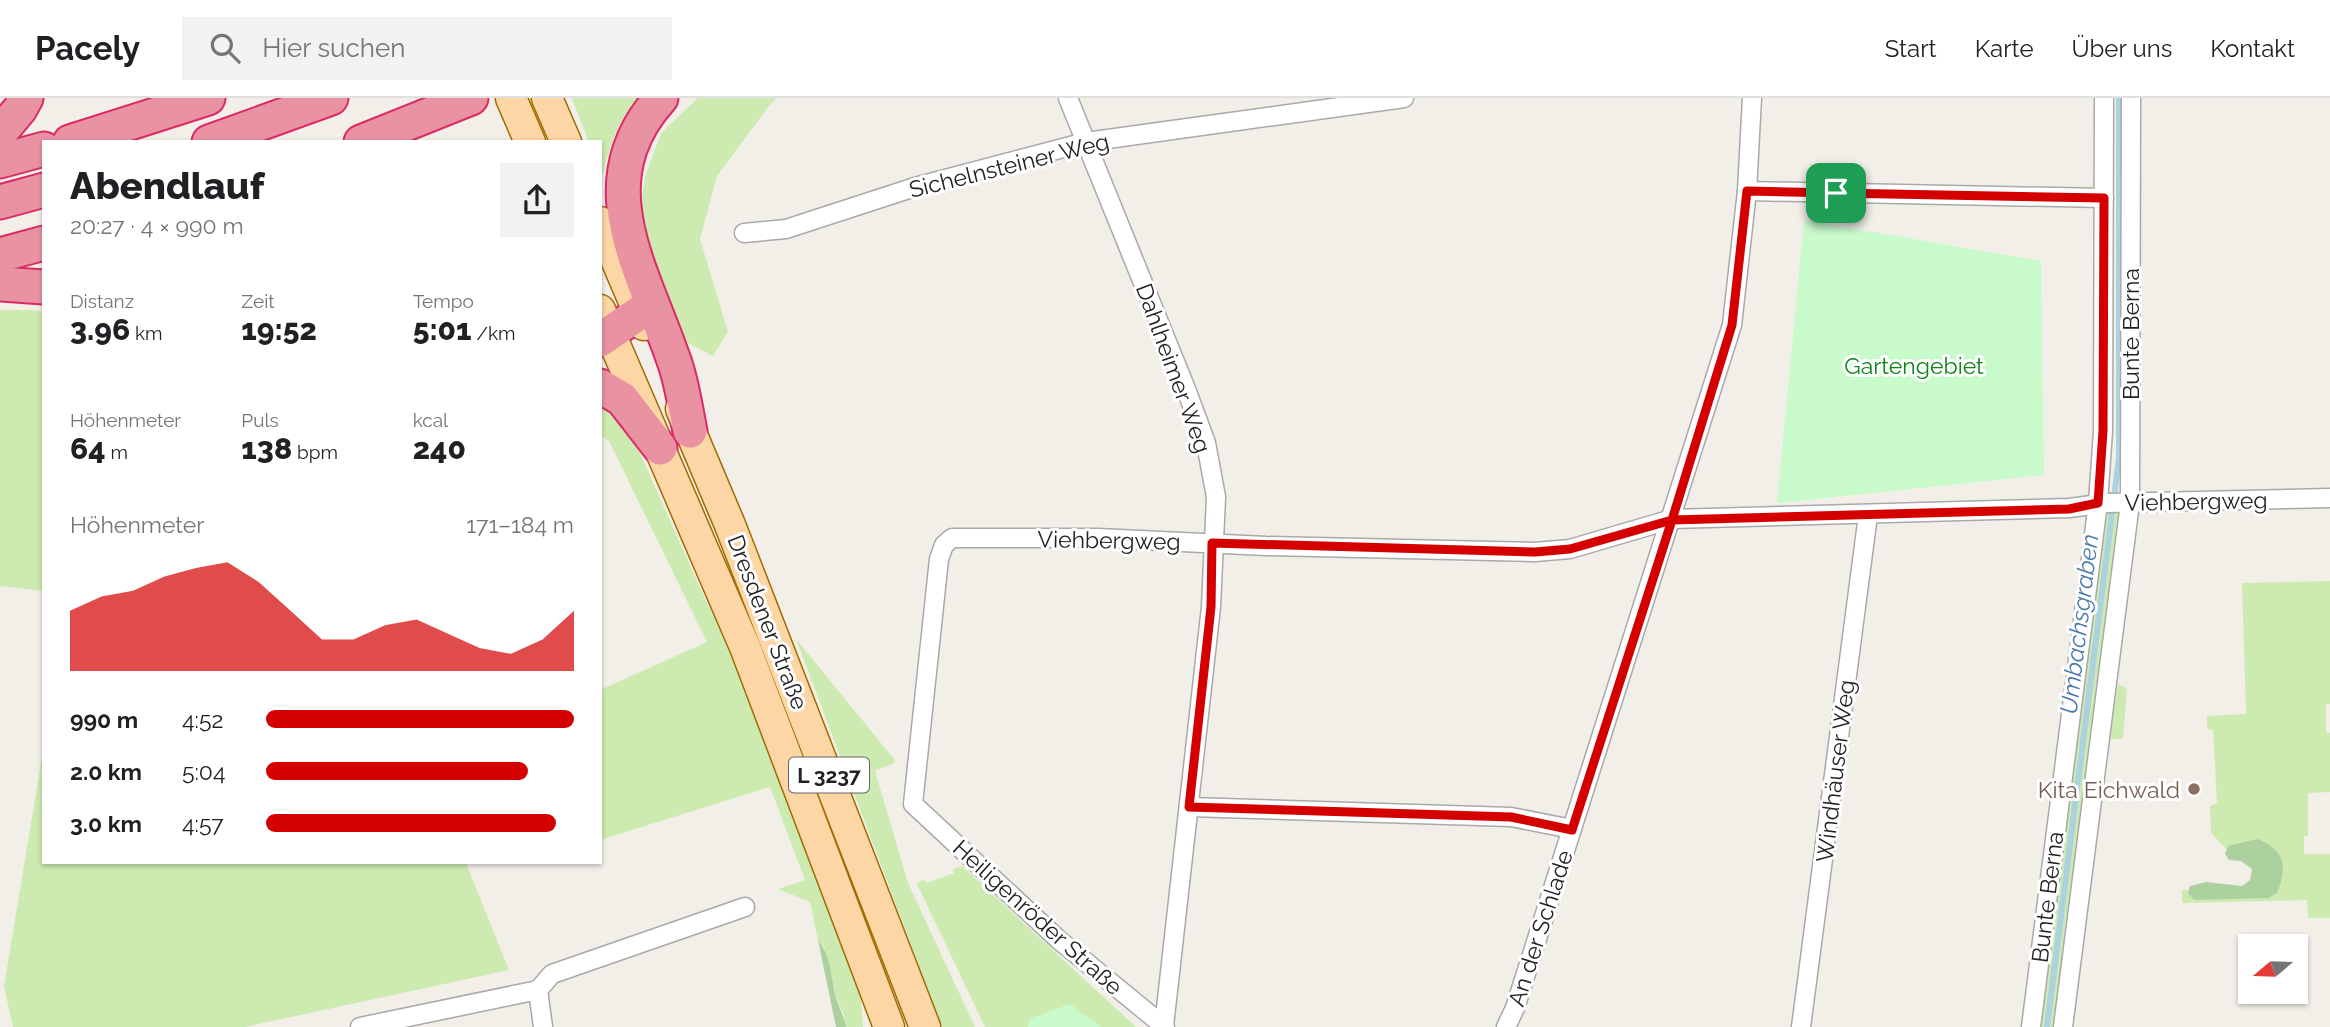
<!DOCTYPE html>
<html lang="de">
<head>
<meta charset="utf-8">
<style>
	:root { --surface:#fff; --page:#f2f2f2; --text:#202124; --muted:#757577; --line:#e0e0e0; --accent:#d40000 }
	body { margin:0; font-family:Raleway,sans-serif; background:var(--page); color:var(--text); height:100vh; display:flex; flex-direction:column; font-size:26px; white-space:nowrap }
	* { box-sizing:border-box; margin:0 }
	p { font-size:23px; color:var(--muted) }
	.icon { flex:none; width:38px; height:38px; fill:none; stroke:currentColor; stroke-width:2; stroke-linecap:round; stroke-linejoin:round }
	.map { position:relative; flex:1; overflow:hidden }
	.panel { position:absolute; left:42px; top:42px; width:560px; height:724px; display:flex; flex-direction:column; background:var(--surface); border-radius:0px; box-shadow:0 2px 5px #0004 }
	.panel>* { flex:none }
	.needle { width:46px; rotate:251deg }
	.fabs { position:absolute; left:2238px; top:836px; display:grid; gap:14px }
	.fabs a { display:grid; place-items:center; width:70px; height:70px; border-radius:0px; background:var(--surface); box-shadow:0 2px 5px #0004; font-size:35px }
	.pin { position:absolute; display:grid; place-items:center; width:60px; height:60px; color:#fff; margin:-30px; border-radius:14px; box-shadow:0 4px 10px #0006 }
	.round { display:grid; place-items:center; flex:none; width:74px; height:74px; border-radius:0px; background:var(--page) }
	.overview { display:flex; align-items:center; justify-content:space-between; height:119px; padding:0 28px }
	h1 { font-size:38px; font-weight:800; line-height:52px }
	.figures { display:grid; grid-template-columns:repeat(3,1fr); gap:10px; height:119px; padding:7px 28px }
	.figures div { display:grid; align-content:center }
	.figures b { font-size:30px; font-weight:800 }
	.figures small { font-size:19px; font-weight:400 }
	.figures p { font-size:19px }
	.chart { height:196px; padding:14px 28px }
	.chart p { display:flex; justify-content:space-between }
	.chart svg { width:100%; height:126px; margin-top:7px; fill:var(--accent); opacity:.7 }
	ul { padding:0 28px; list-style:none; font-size:23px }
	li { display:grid; grid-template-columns:112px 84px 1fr; align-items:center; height:52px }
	li i { height:18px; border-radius:9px; background:var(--accent) }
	header { display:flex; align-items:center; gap:42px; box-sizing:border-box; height:98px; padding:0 35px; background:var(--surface); border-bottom:2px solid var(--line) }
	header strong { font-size:33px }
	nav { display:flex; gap:38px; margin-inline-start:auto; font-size:24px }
	.search { width:490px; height:63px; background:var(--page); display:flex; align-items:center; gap:18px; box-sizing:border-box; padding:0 24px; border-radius:0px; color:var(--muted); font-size:26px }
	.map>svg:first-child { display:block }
	.grass { fill:#cdebb0 }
	.forest { fill:#add19e }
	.park { fill:#c8facc }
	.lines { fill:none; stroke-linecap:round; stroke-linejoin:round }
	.stream { stroke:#aad3df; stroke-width:6 }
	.street-casing { stroke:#a9a9a9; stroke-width:21 }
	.primary-casing { stroke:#a06b00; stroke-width:33 }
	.highway-casing { stroke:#dc2a67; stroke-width:37 }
	.street { stroke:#fff; stroke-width:18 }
	.primary { stroke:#fcd6a4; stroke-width:30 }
	.highway { stroke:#e892a2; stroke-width:33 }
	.route-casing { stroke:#fff; stroke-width:14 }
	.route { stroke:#d40000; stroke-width:9 }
	.education-dot { fill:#8d6e63; stroke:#fff; stroke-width:2.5 }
	.labels { text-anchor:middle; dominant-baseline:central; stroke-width:6; stroke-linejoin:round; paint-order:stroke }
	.shield { fill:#fff; stroke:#646464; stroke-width:2 }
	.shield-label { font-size:21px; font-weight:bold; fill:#222 }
	.street-label { font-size:23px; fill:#222; stroke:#fff }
	.park-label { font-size:23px; fill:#0c8416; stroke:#fff }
	.education-label { font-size:23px; fill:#785e54; stroke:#fff; text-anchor:end }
	.water-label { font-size:24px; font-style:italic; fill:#4a7aab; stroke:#fff }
</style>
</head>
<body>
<header>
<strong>Pacely</strong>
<div class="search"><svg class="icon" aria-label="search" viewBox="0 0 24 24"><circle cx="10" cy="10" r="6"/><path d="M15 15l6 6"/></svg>Hier suchen</div>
<nav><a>Start</a><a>Karte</a><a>Über uns</a><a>Kontakt</a></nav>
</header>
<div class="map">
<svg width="2330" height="929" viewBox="0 0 2330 929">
	<rect width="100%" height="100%" fill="#f2efe9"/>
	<!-- grass -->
	<g class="grass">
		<path d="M574 0H638C617 24 610 47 603 77L600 71V44H589L572 1Z"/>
		<polygon points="698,0 777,0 769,8 717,78 700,141 728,234 713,258 684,243 637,129 645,79 661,35"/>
		<polygon points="0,212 32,212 44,214 44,493 0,488"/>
		<polygon points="600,296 632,337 705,501 736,562 860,891 863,929 846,929 844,917 836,899 828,861 824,849 818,842 810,804 778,791 805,782 770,689 600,742 600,592 707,544 609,343 600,337"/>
		<polygon points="2106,414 2121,415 2057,929 2039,929"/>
		<polygon points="2330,483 2330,606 2326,606 2326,634 2330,635 2330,694 2308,695 2308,738 2304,738 2304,756 2330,756 2330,820 2308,820 2307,802 2182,805 2182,792 2255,791 2255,758 2232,757 2211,735 2210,708 2217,705 2213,632 2207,631 2207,618 2246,616 2242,485"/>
		<polygon points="796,541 894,661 894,665 875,673 908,785 975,929 942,929"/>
		<polygon points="2118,586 2127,590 2123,641 2110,641"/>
		<polygon points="44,647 44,765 466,765 509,872 245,929 13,929 4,888"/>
		<polygon points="962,768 1136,929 985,929 917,786 918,784 924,782 927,785 954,775 953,771"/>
	</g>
	<!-- forest -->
	<g class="forest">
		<path d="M2257 741C2285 752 2288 768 2277 795L2268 800 2194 802 2188 795 2190 788 2206 784 2242 788 2250 782 2252 771 2241 763 2229 762 2225 756 2228 748Z"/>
		<path d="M818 842C831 857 831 878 835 896 838 908 844 917 846 929H836Z"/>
	</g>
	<!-- park -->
	<g class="park">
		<polygon points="1804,122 2041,163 2044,377 1777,405"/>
		<polygon points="1070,906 1101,929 1028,929 1029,921"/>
	</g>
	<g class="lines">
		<!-- stream -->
		<polyline class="stream" points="2047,929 2119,360 2119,0"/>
		<defs>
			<g id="street">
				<polyline points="1068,0 1186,291 1206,345 1216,399 1211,509 1164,928"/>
				<polyline points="1747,93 2104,100"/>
				<polyline points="744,135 786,131 915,89 1086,44 1404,0"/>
				<polyline points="1189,709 1511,719 1572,731"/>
				<polyline points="538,892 552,876 745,809"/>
				<polyline points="538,892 543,929"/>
				<polyline points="360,929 538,892"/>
				<polyline points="1165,929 1059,842 913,706 939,461 944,447 952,440 1098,440 1266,448 1535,454 1570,451 1672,421 2069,410 2107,405 2330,400"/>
				<polyline points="1506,929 1515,910 1732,227 1747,93 1752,0"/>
				<polyline points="1801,929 1868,417"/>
				<polyline points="2031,929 2098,405 2103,333 2104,0"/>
				<polyline points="2063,929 2130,405 2131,0"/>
			</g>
			<g id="primary">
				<polyline points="511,0 530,44"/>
				<polyline points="547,0 566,44"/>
				<polyline points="600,124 644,227"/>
				<polyline points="600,212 745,549 889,929"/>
				<polyline points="681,311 730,427 925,929"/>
			</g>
			<g id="highway">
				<path d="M661 0C585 84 642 170 673 260 682 283 685 309 690 333"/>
				<polyline points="0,35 20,11 26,0"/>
				<polyline points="70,44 208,0"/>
				<polyline points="209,44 331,0"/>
				<polyline points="361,44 471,0"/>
				<polyline points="0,63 44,51"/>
				<polyline points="0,104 44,92"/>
				<polyline points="0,157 44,145"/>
				<polyline points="0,186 44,189"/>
				<polyline points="600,242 639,215"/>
				<polyline points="600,288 622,301 660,350"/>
			</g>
		</defs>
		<!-- street casing -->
		<use href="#street" class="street-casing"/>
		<!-- primary casing -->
		<use href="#primary" class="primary-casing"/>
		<!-- highway casing -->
		<use href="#highway" class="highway-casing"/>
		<!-- street -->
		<use href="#street" class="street"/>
		<!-- primary -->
		<use href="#primary" class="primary"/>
		<!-- highway -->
		<use href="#highway" class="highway"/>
	</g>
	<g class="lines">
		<defs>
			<polyline id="route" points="1836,95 1747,93 1732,227 1672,422 1570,451 1535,454 1212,445 1211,509 1189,709 1511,719 1572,732 1672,422 2069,411 2098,405 2103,333 2104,100 1836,95"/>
		</defs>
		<!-- route casing -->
		<use href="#route" class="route-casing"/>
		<!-- route -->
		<use href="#route" class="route"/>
	</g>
	<!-- markers -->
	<circle class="education-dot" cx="2194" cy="691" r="7"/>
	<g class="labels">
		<!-- shield labels -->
		<rect class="shield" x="789" y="659.5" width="80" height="35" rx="5"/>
		<g class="shield-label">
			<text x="829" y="677">L 3237</text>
		</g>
		<!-- street labels -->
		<g class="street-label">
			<text transform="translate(1009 67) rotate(-14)">Sichelnsteiner Weg</text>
			<text transform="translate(2130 236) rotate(-90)">Bunte Berna</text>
			<text transform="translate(1174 270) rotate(70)">Dahlheimer Weg</text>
			<text transform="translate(2196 403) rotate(-1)">Viehbergweg</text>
			<text transform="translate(1109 442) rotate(1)">Viehbergweg</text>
			<text transform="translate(768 524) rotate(69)">Dresdener Straße</text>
			<text transform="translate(1835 673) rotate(-83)">Windhäuser Weg</text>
			<text transform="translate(2047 799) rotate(-83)">Bunte Berna</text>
			<text transform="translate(1038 819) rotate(42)">Heiligenröder Straße</text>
			<text transform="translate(1540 830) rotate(-72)">An der Schlade</text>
		</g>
		<!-- park labels -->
		<g class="park-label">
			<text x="1914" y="267">Gartengebiet</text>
		</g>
		<!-- education labels -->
		<g class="education-label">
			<text x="2180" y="691">Kita Eichwald</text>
		</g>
		<!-- water labels -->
		<g class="water-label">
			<text transform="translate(2079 526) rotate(-83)">Umbachsgraben</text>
		</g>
	</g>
</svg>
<div class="fabs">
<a><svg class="needle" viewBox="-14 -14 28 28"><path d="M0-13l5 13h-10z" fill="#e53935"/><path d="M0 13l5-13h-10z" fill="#757577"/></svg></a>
</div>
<div class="pin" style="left:1836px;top:95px;background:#1e9e55"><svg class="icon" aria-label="arrive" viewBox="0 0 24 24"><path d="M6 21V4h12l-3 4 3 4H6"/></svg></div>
<section class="panel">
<div class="overview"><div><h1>Abendlauf</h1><p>20:27 · 4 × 990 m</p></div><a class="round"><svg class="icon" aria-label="share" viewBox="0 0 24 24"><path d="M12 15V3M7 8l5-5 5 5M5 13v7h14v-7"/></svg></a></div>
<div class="figures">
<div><p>Distanz</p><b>3.96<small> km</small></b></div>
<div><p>Zeit</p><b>19:52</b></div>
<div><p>Tempo</p><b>5:01<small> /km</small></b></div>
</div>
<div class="figures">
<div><p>Höhenmeter</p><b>64<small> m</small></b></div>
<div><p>Puls</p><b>138<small> bpm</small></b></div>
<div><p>kcal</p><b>240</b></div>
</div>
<div class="chart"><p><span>Höhenmeter</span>171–184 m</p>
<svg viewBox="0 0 160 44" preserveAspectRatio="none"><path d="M0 44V23L10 18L20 16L30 11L40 8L50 6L60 13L70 23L80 33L90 33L100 28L110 26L120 31L130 36L140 38L150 33L160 23V44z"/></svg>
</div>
<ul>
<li><b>990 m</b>4:52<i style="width:100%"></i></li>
<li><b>2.0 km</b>5:04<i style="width:85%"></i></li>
<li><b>3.0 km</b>4:57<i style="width:94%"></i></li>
</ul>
</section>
</div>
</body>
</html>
